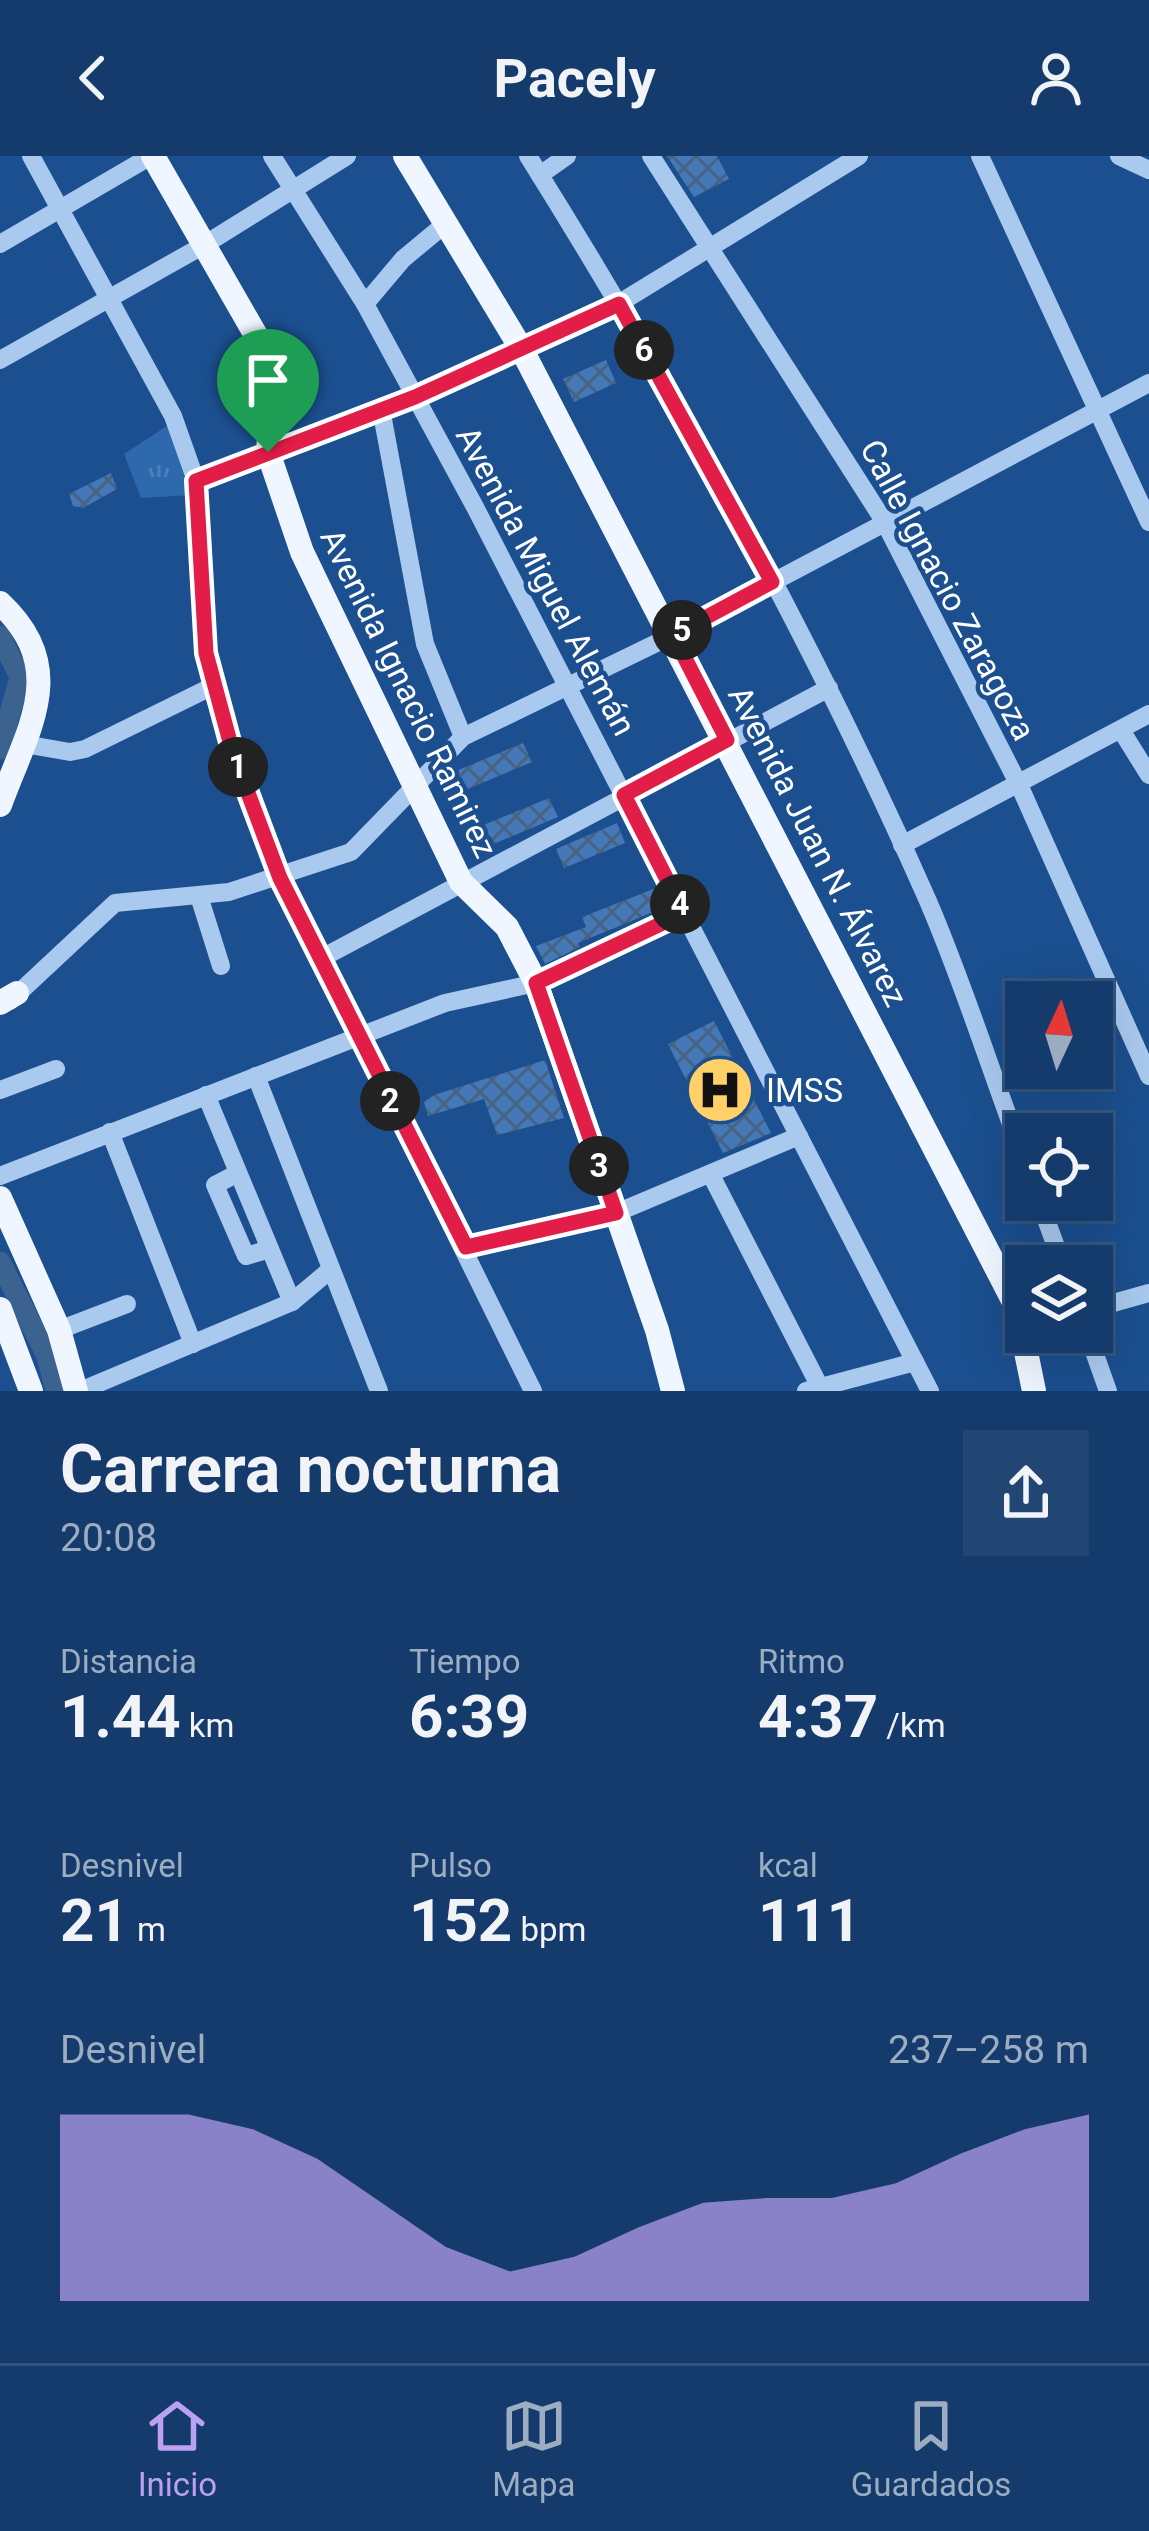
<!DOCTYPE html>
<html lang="es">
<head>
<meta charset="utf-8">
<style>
	:root { --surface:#143b6b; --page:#214673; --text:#f1f3f6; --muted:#9dadc1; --line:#33557e; --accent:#bca0f2 }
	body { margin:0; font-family:Roboto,sans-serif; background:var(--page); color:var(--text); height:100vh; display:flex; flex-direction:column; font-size:45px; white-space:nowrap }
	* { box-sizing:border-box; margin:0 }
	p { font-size:39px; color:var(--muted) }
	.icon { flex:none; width:66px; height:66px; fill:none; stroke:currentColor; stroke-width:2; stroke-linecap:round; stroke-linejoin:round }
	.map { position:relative; height:1235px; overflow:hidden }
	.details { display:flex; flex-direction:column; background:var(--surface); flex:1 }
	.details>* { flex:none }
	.needle { width:78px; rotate:4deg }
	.buttons { position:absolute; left:1005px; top:825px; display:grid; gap:24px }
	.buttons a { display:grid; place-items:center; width:108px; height:108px; border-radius:0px; background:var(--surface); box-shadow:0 12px 48px #0002,0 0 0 3px var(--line); font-size:60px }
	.pin { position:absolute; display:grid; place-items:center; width:102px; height:102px; color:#fff; margin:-123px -51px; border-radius:50% 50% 50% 0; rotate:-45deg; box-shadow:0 0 12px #0007 }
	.pin .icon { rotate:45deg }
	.km { position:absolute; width:60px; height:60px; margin:-30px; border-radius:50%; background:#222; color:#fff; font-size:33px; line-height:60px; text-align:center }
	.round { display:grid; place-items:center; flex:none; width:126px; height:126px; border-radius:0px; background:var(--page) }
	.head { display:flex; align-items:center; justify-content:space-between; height:204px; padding:0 60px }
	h1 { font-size:66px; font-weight:700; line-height:90px }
	.metrics { display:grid; grid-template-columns:repeat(3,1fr); gap:18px; height:204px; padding:12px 60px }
	.metrics div { display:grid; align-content:center }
	.metrics b { font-size:60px; font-weight:700 }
	.metrics small { font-size:33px; font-weight:400 }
	.metrics p { font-size:33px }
	.chart { height:336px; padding:24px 60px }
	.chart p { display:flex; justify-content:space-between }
	.chart svg { width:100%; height:216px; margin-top:12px; fill:var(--accent); opacity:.7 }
	header { display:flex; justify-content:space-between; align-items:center; height:156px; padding:0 60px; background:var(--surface); font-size:54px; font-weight:700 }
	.tabs { display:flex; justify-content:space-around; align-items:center; height:168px; border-top:3px solid var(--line); background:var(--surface); font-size:33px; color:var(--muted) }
	.tabs a { display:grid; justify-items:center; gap:6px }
	.tabs .selected { color:var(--accent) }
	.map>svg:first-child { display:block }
	.grass { fill:url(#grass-tufts) }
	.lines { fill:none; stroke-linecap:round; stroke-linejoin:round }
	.river { stroke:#3c6290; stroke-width:21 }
	.building { fill:url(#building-cross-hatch) }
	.minor { stroke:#a9c9ee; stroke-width:18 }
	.major { stroke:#f0f6ff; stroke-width:24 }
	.route-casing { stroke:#fff; stroke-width:24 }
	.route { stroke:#e11d48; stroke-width:15 }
	.labels { text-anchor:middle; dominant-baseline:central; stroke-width:9; stroke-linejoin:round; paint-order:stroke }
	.street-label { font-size:33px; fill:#fff; stroke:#1b4f8f }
	.poi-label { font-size:33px; fill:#fff; stroke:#1b4f8f; text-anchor:start }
</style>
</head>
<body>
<header><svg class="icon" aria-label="back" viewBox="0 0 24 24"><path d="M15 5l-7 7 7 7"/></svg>Pacely<svg class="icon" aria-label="person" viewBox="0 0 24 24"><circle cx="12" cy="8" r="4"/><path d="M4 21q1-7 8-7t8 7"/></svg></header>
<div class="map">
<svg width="1149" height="1235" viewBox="0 0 1149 1235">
	<defs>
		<pattern id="grass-tufts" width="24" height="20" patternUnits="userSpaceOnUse" patternTransform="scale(3)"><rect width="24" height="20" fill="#2e69ad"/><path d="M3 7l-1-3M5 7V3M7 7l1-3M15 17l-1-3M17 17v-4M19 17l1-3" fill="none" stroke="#4d80b9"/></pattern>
		<pattern id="building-cross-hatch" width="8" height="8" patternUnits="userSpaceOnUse" patternTransform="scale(3)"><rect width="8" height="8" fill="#4478b7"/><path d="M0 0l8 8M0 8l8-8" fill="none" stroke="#486282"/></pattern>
	</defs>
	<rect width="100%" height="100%" fill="#1b4f8f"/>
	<!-- grass -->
	<polygon class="grass" points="167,270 191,339 141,342 124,298"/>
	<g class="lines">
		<!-- river -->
		<g class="river">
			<polyline points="0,480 20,521 0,593"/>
			<polyline points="0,1106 47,1200 56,1235"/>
		</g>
	</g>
	<!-- building -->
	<g class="building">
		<polygon points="667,0 717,0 729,23 694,41"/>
		<polygon points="606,204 616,227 574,246 563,223"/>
		<polygon points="111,317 117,333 83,352 73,350 69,338"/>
		<polygon points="523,587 532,606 446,642 439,625 444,620"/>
		<polygon points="549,642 558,661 472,697 464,677"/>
		<polygon points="617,667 625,687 564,712 556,693"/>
		<polygon points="656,732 665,751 578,787 580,791 545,808 536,790 586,771 582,761"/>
		<polygon points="714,865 771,977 723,997 668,888"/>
		<polygon points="545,904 564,962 497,979 484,943 428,960 424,946 434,939"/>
	</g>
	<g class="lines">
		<!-- minor -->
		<g class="minor">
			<polyline points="31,0 173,260 196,325 211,531 280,722 533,1235"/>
			<polyline points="272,0 365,148 475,351 930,1235"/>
			<path d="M528 0C677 238 815 488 928 745 965 831 993 922 1026 1009"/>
			<polyline points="651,0 884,365 1020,631 1149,920"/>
			<polyline points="980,0 1149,366"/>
			<polyline points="1119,0 1149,14"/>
			<polyline points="540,19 567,0"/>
			<polyline points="0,88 151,0"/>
			<polyline points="365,148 403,103 444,69"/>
			<polyline points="0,204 204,89 347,0"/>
			<polyline points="381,253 425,488 463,581"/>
			<polyline points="196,325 415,241 618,148 859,0"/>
			<polyline points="1121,574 1149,619"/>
			<polyline points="24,588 70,596 85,593 211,531"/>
			<polyline points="902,689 1149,558"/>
			<polyline points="199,740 221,810"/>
			<polyline points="318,804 829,532"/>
			<polyline points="10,845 115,747 229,736 351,696 463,581 673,479 1149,227"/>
			<polyline points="256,920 379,1235"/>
			<polyline points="0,934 56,913"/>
			<polyline points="206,939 292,1146"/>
			<polyline points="110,976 193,1188"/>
			<polyline points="238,1017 215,1029 246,1100 270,1093"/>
			<polyline points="711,1019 822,1235"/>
			<polyline points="0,1020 445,847 536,827 684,757"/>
			<polyline points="1039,1044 1063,1110"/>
			<polyline points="466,1091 616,1057 799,980"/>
			<polyline points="1092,1153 1149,1137"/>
			<polyline points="59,1174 127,1148"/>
			<polyline points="1087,1176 1108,1235"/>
			<polyline points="80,1235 292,1146 330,1114"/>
			<polyline points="806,1235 915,1206"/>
		</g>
		<!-- major -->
		<g class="major">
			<polyline points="153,0 269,202 273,226 268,296 302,396 461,726 507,771 536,827 657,1174 673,1235"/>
			<polyline points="405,0 522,194 1017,1152 1034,1235"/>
			<path d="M0 447C71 513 27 574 0 649"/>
			<polyline points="0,847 17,837"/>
			<polyline points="0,1042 59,1174 76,1235"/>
			<polyline points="0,1153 31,1235"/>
		</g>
	</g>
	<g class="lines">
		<defs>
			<polygon id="route" points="619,148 772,426 673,479 727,584 624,639 684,757 536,827 616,1057 466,1091 280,722 233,597 206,497 196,325 415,241"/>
		</defs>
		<!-- route casing -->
		<use href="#route" class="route-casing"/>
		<!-- route -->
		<use href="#route" class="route"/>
	</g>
	<!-- icons -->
	<defs>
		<symbol id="hospital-disc" viewBox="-11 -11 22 22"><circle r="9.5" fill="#ffd166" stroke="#1b4f8f"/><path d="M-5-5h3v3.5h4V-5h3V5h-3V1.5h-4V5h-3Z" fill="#111"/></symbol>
	</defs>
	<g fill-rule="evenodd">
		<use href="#hospital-disc" x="682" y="896" width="76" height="76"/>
	</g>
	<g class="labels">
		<!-- street labels -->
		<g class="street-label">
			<text transform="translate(546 425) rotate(62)">Avenida Miguel Alemán</text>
			<text transform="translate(948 434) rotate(62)">Calle Ignacio Zaragoza</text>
			<text transform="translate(409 537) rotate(64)">Avenida Ignacio Ramirez</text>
			<text transform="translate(818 690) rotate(63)">Avenida Juan N. Álvarez</text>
		</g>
		<!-- poi labels -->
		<g class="poi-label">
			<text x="766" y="934">IMSS</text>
		</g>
	</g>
</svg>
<div class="buttons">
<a><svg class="needle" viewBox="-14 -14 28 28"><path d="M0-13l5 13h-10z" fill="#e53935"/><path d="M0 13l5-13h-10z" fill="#9dadc1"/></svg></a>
<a><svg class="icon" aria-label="locate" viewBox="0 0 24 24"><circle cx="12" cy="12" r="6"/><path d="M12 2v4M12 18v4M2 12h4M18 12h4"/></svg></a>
<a><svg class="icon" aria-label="layers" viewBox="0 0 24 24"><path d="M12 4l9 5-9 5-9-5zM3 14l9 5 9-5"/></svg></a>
</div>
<div class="pin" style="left:268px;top:296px;background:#1e9e55"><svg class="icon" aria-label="arrive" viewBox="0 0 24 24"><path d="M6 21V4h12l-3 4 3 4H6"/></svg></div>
<b class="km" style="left:238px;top:611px">1</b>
<b class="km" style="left:390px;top:945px">2</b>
<b class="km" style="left:599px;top:1010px">3</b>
<b class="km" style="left:680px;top:748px">4</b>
<b class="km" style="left:682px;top:474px">5</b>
<b class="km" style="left:644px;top:194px">6</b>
</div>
<section class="details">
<div class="head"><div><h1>Carrera nocturna</h1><p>20:08</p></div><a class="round"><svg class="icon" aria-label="share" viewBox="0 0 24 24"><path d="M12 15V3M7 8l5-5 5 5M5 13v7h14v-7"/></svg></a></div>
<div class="metrics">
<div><p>Distancia</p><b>1.44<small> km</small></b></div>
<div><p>Tiempo</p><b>6:39</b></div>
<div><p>Ritmo</p><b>4:37<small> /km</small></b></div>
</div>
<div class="metrics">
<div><p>Desnivel</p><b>21<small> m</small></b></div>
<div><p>Pulso</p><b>152<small> bpm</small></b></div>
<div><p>kcal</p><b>111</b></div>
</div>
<div class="chart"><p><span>Desnivel</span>237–258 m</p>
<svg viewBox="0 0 160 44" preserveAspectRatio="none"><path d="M0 44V6L10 6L20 6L30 9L40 15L50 24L60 33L70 38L80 35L90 29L100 24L110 23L120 23L130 20L140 14L150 9L160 6V44z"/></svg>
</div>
</section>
<nav class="tabs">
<a class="selected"><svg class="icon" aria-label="home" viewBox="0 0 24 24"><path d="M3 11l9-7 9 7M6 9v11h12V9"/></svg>Inicio</a>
<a><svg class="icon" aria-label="map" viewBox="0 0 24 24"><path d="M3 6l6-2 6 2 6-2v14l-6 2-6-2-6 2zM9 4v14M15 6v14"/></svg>Mapa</a>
<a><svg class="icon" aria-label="saved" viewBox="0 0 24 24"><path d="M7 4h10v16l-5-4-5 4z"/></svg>Guardados</a>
</nav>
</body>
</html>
